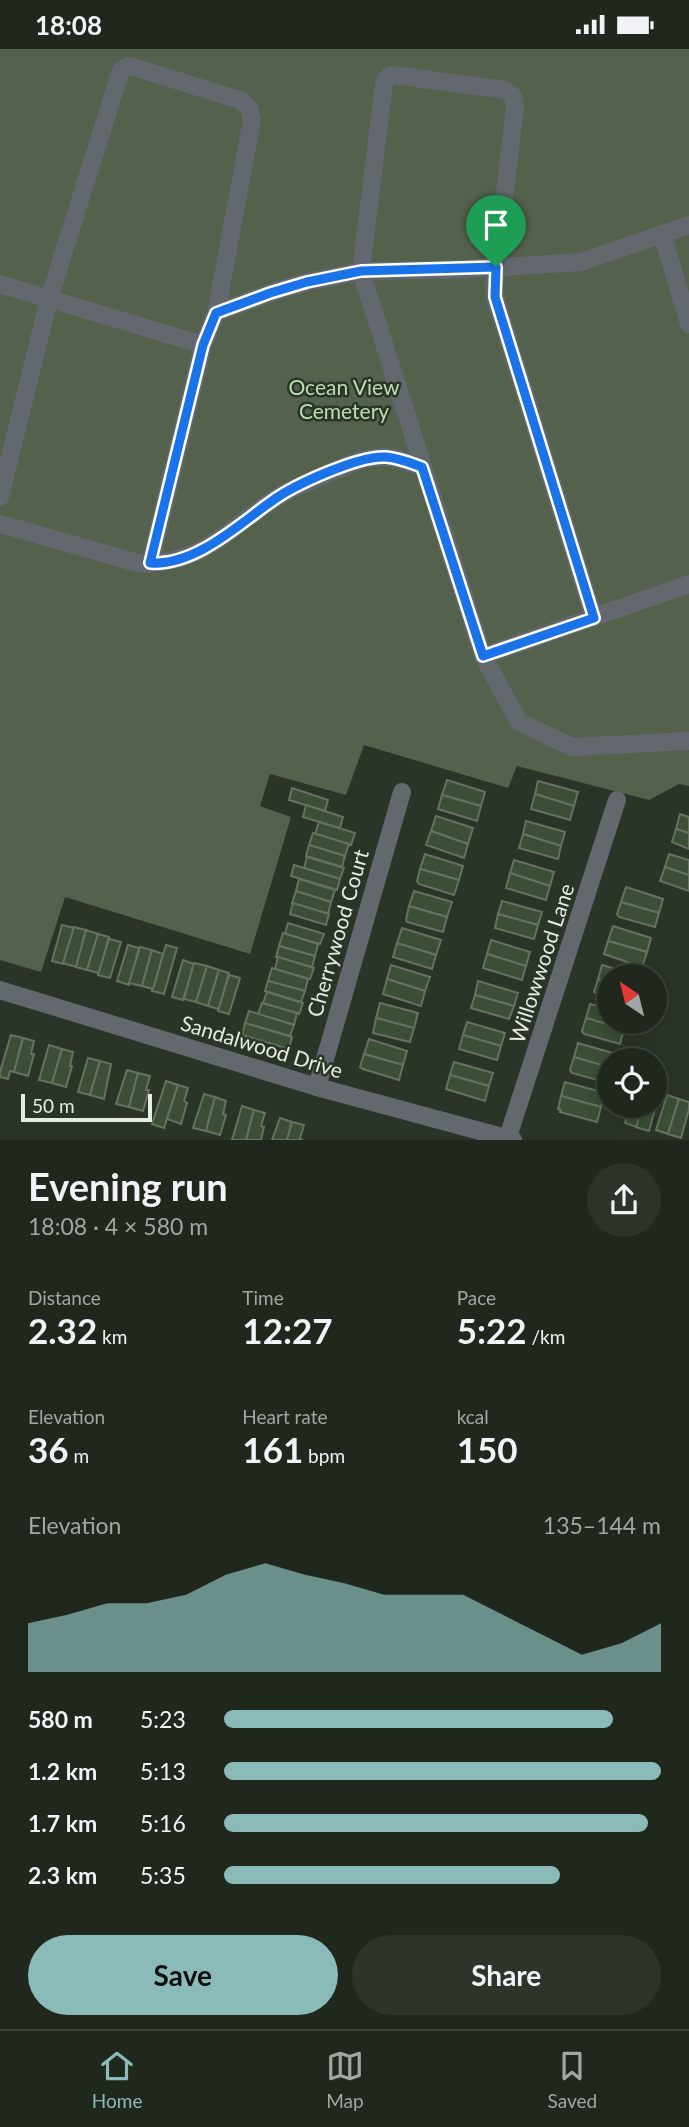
<!DOCTYPE html>
<html lang="en">
<head>
<meta charset="utf-8">
<style>
	:root { --surface:#20281d; --page:#2d342a; --text:#f1f3f6; --muted:#a2a6a4; --line:#3d443b; --accent:#8bbbb9 }
	body { margin:0; font-family:Lato,sans-serif; background:var(--page); color:var(--text); height:100vh; display:flex; flex-direction:column; font-size:26px; white-space:nowrap }
	* { box-sizing:border-box; margin:0 }
	p { font-size:23px; color:var(--muted) }
	.icon { flex:none; width:38px; height:38px; fill:none; stroke:currentColor; stroke-width:2; stroke-linecap:round; stroke-linejoin:round }
	.map { position:relative; height:1091px; overflow:hidden }
	.sheet { display:flex; flex-direction:column; background:var(--surface); flex:1 }
	.sheet>* { flex:none }
	.needle { width:46px; rotate:325deg }
	.controls { position:absolute; left:597px; top:915px; display:grid; gap:14px }
	.controls a { display:grid; place-items:center; width:70px; height:70px; border-radius:50%; background:var(--surface); box-shadow:0 4px 18px #0003,0 0 0 2px var(--line); font-size:35px }
	.scale { position:absolute; left:21px; bottom:18px; width:131px; box-sizing:border-box; padding-left:7px; border:4px solid #e6ece3; border-top:0; font-size:19px; line-height:24px; white-space:nowrap; color:#e6ece3; -webkit-text-stroke:5px #2b3527; paint-order:stroke }
	.pin { position:absolute; display:grid; place-items:center; width:60px; height:60px; color:#fff; margin:-72px -30px; border-radius:50% 50% 50% 0; rotate:-45deg; box-shadow:0 0 7px #0007 }
	.pin .icon { rotate:45deg }
	.round { display:grid; place-items:center; flex:none; width:74px; height:74px; border-radius:37px; background:var(--page) }
	.headline { display:flex; align-items:center; justify-content:space-between; height:119px; padding:0 28px }
	h1 { font-size:38px; font-weight:700; line-height:52px }
	.figures { display:grid; grid-template-columns:repeat(3,1fr); gap:10px; height:119px; padding:7px 28px }
	.figures div { display:grid; align-content:center }
	.figures b { font-size:35px; font-weight:700 }
	.figures small { font-size:19px; font-weight:400 }
	.figures p { font-size:19px }
	.chart { height:196px; padding:14px 28px }
	.chart p { display:flex; justify-content:space-between }
	.chart svg { width:100%; height:126px; margin-top:7px; fill:var(--accent); opacity:.7 }
	.action { display:flex; gap:14px; margin-top:auto; padding:14px 28px }
	.action a { flex:1; height:80px; border-radius:42px; background:var(--accent); color:#111; font-size:28px; font-weight:700; line-height:80px; text-align:center }
	.action a+a { background:var(--page); color:var(--text) }
	ul { padding:0 28px; list-style:none; font-size:23px }
	li { display:grid; grid-template-columns:112px 84px 1fr; align-items:center; height:52px }
	li i { height:18px; border-radius:9px; background:var(--accent) }
	.status { display:flex; justify-content:space-between; align-items:center; height:49px; padding:0 35px; background:var(--surface); direction:ltr }
	.status svg { height:19px; fill:currentColor }
	.dock { display:flex; justify-content:space-around; align-items:center; height:98px; border-top:2px solid var(--line); background:var(--surface); font-size:19px; color:var(--muted) }
	.dock a { display:grid; justify-items:center; gap:4px }
	.dock .active { color:var(--accent) }
	.map>svg:first-child { display:block }
	.green { fill:#53614d }
	.building { fill:#3c4e35; stroke:#667162; stroke-width:2 }
	.lines { fill:none; stroke-linecap:round; stroke-linejoin:round }
	.minor { stroke:#63686f; stroke-width:18 }
	.route-casing { stroke:#fff; stroke-width:14 }
	.route { stroke:#1a73e8; stroke-width:9 }
	.labels { text-anchor:middle; dominant-baseline:central; stroke-width:5; stroke-linejoin:round; paint-order:stroke }
	.park-label { font-size:21px; fill:#bbdfae; stroke:#2b3527 }
	.street-label { font-size:21px; fill:#e6ece3; stroke:#2b3527 }
</style>
</head>
<body>
<div class="status"><b>18:08</b><svg viewBox="0 0 49 12"><path d="M0 12V9h3v3zM5 12V6h3v6zM10 12V3h3v9zM15 12V0h3v12zM26 1h20v11H26zM47 4h2v5h-2z"/></svg></div>
<div class="map">
<svg width="689" height="1091" viewBox="0 0 689 1091">
	<rect width="100%" height="100%" fill="#2b3527"/>
	<!-- green -->
	<polygon class="green" points="0,0 689,0 689,737 679,735 649,751 517,717 508,739 364,696 346,746 270,725 260,757 291,768 250,905 65,848 41,923 0,911"/>
	<!-- building -->
	<g class="building">
		<polygon points="447,731 485,743 481,757 442,746"/>
		<polygon points="538,732 578,743 574,757 535,745"/>
		<polygon points="292,739 328,751 325,762 289,751"/>
		<polygon points="535,745 574,757 570,771 531,760"/>
		<polygon points="442,746 481,757 477,772 438,760"/>
		<polygon points="306,756 343,768 340,779 303,768"/>
		<polygon points="680,765 689,768 689,784 676,780"/>
		<polygon points="436,767 473,779 468,795 431,782"/>
		<polygon points="526,772 565,783 561,797 523,785"/>
		<polygon points="319,773 355,784 351,796 315,785"/>
		<polygon points="676,780 689,784 689,800 672,793"/>
		<polygon points="431,782 468,795 464,809 426,796"/>
		<polygon points="313,784 349,795 345,807 309,796"/>
		<polygon points="523,785 561,797 558,810 519,799"/>
		<polygon points="309,796 345,807 342,818 306,807"/>
		<polygon points="425,805 463,817 459,831 420,820"/>
		<polygon points="669,805 689,811 689,826 665,818"/>
		<polygon points="307,808 344,819 340,830 304,819"/>
		<polygon points="514,811 554,823 550,837 510,824"/>
		<polygon points="294,816 340,830 337,841 291,827"/>
		<polygon points="665,818 689,826 689,842 660,832"/>
		<polygon points="420,820 459,831 454,846 419,835 417,832"/>
		<polygon points="510,824 550,837 546,851 506,839"/>
		<polygon points="299,830 335,841 331,853 296,842"/>
		<polygon points="626,838 663,850 659,864 621,853"/>
		<polygon points="296,842 331,853 328,865 292,854"/>
		<polygon points="414,842 452,853 447,868 409,857"/>
		<polygon points="502,852 542,863 538,876 498,865"/>
		<polygon points="621,853 659,864 655,878 619,868 617,865"/>
		<polygon points="293,854 329,865 326,876 290,865"/>
		<polygon points="409,857 447,868 443,883 407,873 406,871"/>
		<polygon points="498,865 538,876 534,890 495,879"/>
		<polygon points="288,874 324,885 320,895 285,885"/>
		<polygon points="62,876 74,879 63,915 52,912"/>
		<polygon points="613,877 651,889 647,903 608,892"/>
		<polygon points="74,878 86,881 76,918 63,914"/>
		<polygon points="402,879 441,891 436,906 397,894"/>
		<polygon points="86,881 98,885 87,921 76,918"/>
		<polygon points="283,884 318,895 315,907 279,897"/>
		<polygon points="98,885 109,888 99,924 87,921"/>
		<polygon points="109,890 121,893 110,929 98,926"/>
		<polygon points="491,891 530,903 526,917 487,905"/>
		<polygon points="608,892 647,903 642,918 604,905"/>
		<polygon points="397,894 436,906 432,920 393,908"/>
		<polygon points="128,896 139,899 129,936 117,932"/>
		<polygon points="166,896 177,899 164,945 152,942"/>
		<polygon points="279,897 315,907 312,918 276,908"/>
		<polygon points="140,898 152,901 142,937 129,934"/>
		<polygon points="152,901 163,905 153,940 142,937"/>
		<polygon points="487,905 526,917 522,931 483,919"/>
		<polygon points="278,908 314,919 310,930 275,920"/>
		<polygon points="183,911 194,915 183,951 172,948"/>
		<polygon points="194,914 207,917 196,953 184,950"/>
		<polygon points="391,916 430,928 425,942 387,930"/>
		<polygon points="602,916 640,927 640,928 609,928 609,934 598,930"/>
		<polygon points="207,917 219,921 208,957 196,953"/>
		<polygon points="272,919 308,930 305,942 268,932"/>
		<polygon points="219,921 229,924 219,960 208,957"/>
		<polygon points="229,926 240,929 229,965 218,962"/>
		<polygon points="387,930 425,942 421,957 383,945"/>
		<polygon points="598,930 609,934 609,950 594,943"/>
		<polygon points="268,932 305,942 301,953 265,942"/>
		<polygon points="478,932 518,944 514,957 475,946"/>
		<polygon points="267,943 303,954 299,965 263,954"/>
		<polygon points="475,946 514,957 509,970 471,959"/>
		<polygon points="262,954 297,964 294,976 258,965"/>
		<polygon points="380,954 418,964 414,979 376,969"/>
		<polygon points="590,955 609,960 609,973 626,973 624,980 586,969"/>
		<polygon points="249,962 294,976 290,987 245,974"/>
		<polygon points="376,969 414,979 410,993 373,984"/>
		<polygon points="586,969 624,980 620,995 584,985 582,982"/>
		<polygon points="467,973 505,984 501,997 463,986"/>
		<polygon points="245,974 292,988 289,1000 242,986"/>
		<polygon points="11,986 23,989 14,1023 10,1022 8,1030 0,1028 0,1023"/>
		<polygon points="463,986 501,997 497,1011 459,1000"/>
		<polygon points="23,989 34,992 31,1005 34,1005 28,1027 14,1023"/>
		<polygon points="369,990 407,1002 403,1016 364,1005"/>
		<polygon points="578,994 616,1005 614,1012 609,1012 609,1018 574,1008"/>
		<polygon points="49,996 62,1000 52,1034 39,1031"/>
		<polygon points="62,1000 73,1003 70,1017 72,1017 66,1038 52,1034"/>
		<polygon points="364,1005 403,1016 399,1031 363,1020 360,1018"/>
		<polygon points="574,1008 609,1018 608,1034 572,1024 570,1021"/>
		<polygon points="88,1009 100,1012 90,1046 78,1043"/>
		<polygon points="100,1012 111,1015 104,1050 90,1046"/>
		<polygon points="454,1013 493,1024 489,1037 450,1026"/>
		<polygon points="127,1021 138,1024 129,1058 116,1055"/>
		<polygon points="138,1024 150,1027 146,1041 149,1041 143,1062 129,1058"/>
		<polygon points="450,1026 489,1037 485,1052 446,1040"/>
		<polygon points="166,1032 178,1036 164,1079 152,1075"/>
		<polygon points="565,1033 605,1044 601,1058 561,1047"/>
		<polygon points="178,1036 188,1039 184,1052 187,1054 181,1075 167,1070"/>
		<polygon points="204,1045 215,1048 206,1082 193,1079"/>
		<polygon points="654,1045 659,1046 649,1082 636,1078 643,1057 654,1057"/>
		<polygon points="667,1046 679,1050 668,1085 656,1081"/>
		<polygon points="561,1047 601,1058 597,1073 560,1063 561,1061 558,1060"/>
		<polygon points="215,1048 226,1052 223,1065 226,1066 220,1086 206,1082"/>
		<polygon points="679,1050 689,1053 689,1060 681,1089 668,1085"/>
		<polygon points="242,1057 254,1061 246,1091 232,1091"/>
		<polygon points="630,1057 643,1057 636,1078 625,1074"/>
		<polygon points="254,1061 265,1064 261,1077 264,1078 261,1091 246,1091"/>
		<polygon points="280,1069 292,1073 287,1091 272,1091"/>
		<polygon points="292,1073 304,1076 300,1089 302,1091 287,1091"/>
	</g>
	<g class="lines">
		<!-- minor -->
		<g class="minor">
			<polyline points="662,185 689,275"/>
			<polyline points="0,235 203,296"/>
			<polyline points="216,264 270,244 307,233 361,222 452,221 581,213 689,176"/>
			<polyline points="0,448 49,250 121,21 128,17 133,18 240,51 249,59 252,71 216,264 203,296 150,515"/>
			<path d="M0 475 138 514C202 517 227 480 276 449 294 438 315 430 334 422 350 415 369 407 386 408 399 409 411 414 422 418"/>
			<polyline points="594,569 495,248 494,237 515,58 513,47 505,41 394,26 389,27 384,34 361,222 483,607 519,673 572,698 689,692"/>
			<polyline points="483,607 689,535"/>
			<polyline points="0,941 317,1038 513,1091"/>
			<polyline points="317,1038 402,743"/>
			<polyline points="507,1091 617,751"/>
		</g>
	</g>
	<g class="lines">
		<defs>
			<path id="route" d="M496 218 495 248 594 569 483 607 422 418C411 414 399 409 386 408 359 406 294 436 272 452 238 476 195 517 150 514L203 296 216 264 270 244 307 233 361 222Z"/>
		</defs>
		<!-- route casing -->
		<use href="#route" class="route-casing"/>
		<!-- route -->
		<use href="#route" class="route"/>
	</g>
	<g class="labels">
		<!-- park labels -->
		<g class="park-label">
			<text x="344" y="337">Ocean View<tspan x="344" dy="24">Cemetery</tspan></text>
		</g>
		<!-- street labels -->
		<g class="street-label">
			<text transform="translate(337 884) rotate(-74)">Cherrywood Court</text>
			<text transform="translate(541 914) rotate(-72)">Willowwood Lane</text>
			<text transform="translate(262 997) rotate(17)">Sandalwood Drive</text>
		</g>
	</g>
</svg>
<div class="controls">
<a><svg class="needle" viewBox="-14 -14 28 28"><path d="M0-13l5 13h-10z" fill="#e53935"/><path d="M0 13l5-13h-10z" fill="#a2a6a4"/></svg></a>
<a><svg class="icon" aria-label="locate" viewBox="0 0 24 24"><circle cx="12" cy="12" r="6"/><path d="M12 2v4M12 18v4M2 12h4M18 12h4"/></svg></a>
</div>
<div class="scale">50 m</div>
<div class="pin" style="left:496px;top:218px;background:#1e9e55"><svg class="icon" aria-label="arrive" viewBox="0 0 24 24"><path d="M6 21V4h12l-3 4 3 4H6"/></svg></div>
</div>
<section class="sheet">
<div class="headline"><div><h1>Evening run</h1><p>18:08 · 4 × 580 m</p></div><a class="round"><svg class="icon" aria-label="share" viewBox="0 0 24 24"><path d="M12 15V3M7 8l5-5 5 5M5 13v7h14v-7"/></svg></a></div>
<div class="figures">
<div><p>Distance</p><b>2.32<small> km</small></b></div>
<div><p>Time</p><b>12:27</b></div>
<div><p>Pace</p><b>5:22<small> /km</small></b></div>
</div>
<div class="figures">
<div><p>Elevation</p><b>36<small> m</small></b></div>
<div><p>Heart rate</p><b>161<small> bpm</small></b></div>
<div><p>kcal</p><b>150</b></div>
</div>
<div class="chart"><p><span>Elevation</span>135–144 m</p>
<svg viewBox="0 0 160 44" preserveAspectRatio="none"><path d="M0 44V27L10 24L20 20L30 20L40 17L50 10L60 6L70 10L80 13L90 17L100 17L110 17L120 24L130 31L140 38L150 34L160 27V44z"/></svg>
</div>
<ul>
<li><b>580 m</b>5:23<i style="width:89%"></i></li>
<li><b>1.2 km</b>5:13<i style="width:100%"></i></li>
<li><b>1.7 km</b>5:16<i style="width:97%"></i></li>
<li><b>2.3 km</b>5:35<i style="width:77%"></i></li>
</ul>
<div class="action"><a>Save</a><a>Share</a></div>
</section>
<nav class="dock">
<a class="active"><svg class="icon" aria-label="home" viewBox="0 0 24 24"><path d="M3 11l9-7 9 7M6 9v11h12V9"/></svg>Home</a>
<a><svg class="icon" aria-label="map" viewBox="0 0 24 24"><path d="M3 6l6-2 6 2 6-2v14l-6 2-6-2-6 2zM9 4v14M15 6v14"/></svg>Map</a>
<a><svg class="icon" aria-label="saved" viewBox="0 0 24 24"><path d="M7 4h10v16l-5-4-5 4z"/></svg>Saved</a>
</nav>
</body>
</html>
